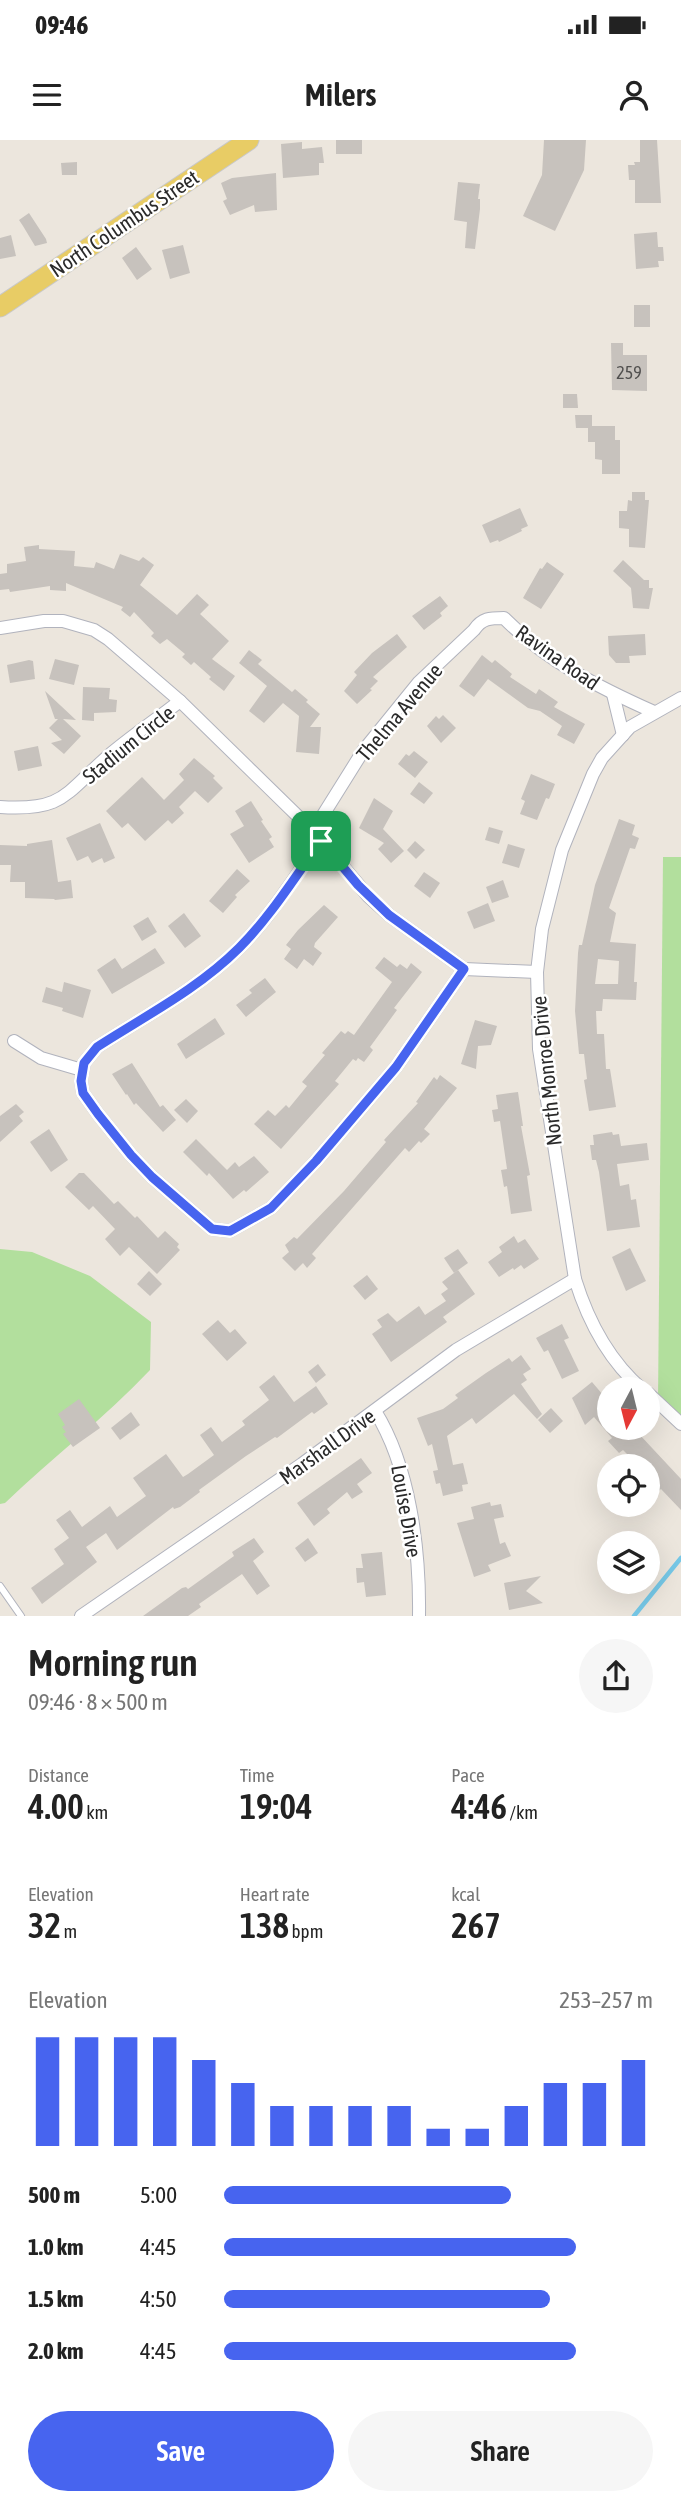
<!DOCTYPE html>
<html lang="en">
<head>
<meta charset="utf-8">
<style>
	:root { --surface:#fff; --page:#f6f6f6; --text:#222; --muted:#767676; --accent:#4764ef }
	body { margin:0; font-family:"Asap Condensed",sans-serif; background:var(--page); color:var(--text); height:100vh; display:flex; flex-direction:column; font-size:26px; white-space:nowrap }
	* { box-sizing:border-box; margin:0 }
	p { font-size:23px; color:var(--muted) }
	.icon { flex:none; width:38px; height:38px; fill:none; stroke:currentColor; stroke-width:2; stroke-linecap:round; stroke-linejoin:round }
	.map { position:relative; height:1476px; overflow:hidden }
	.drawer { display:flex; flex-direction:column; background:var(--surface); flex:1 }
	.drawer>* { flex:none }
	.needle { width:46px; rotate:187deg }
	.tools { position:absolute; left:597px; top:1237px; display:grid; gap:14px }
	.tools a { display:grid; place-items:center; width:63px; height:63px; border-radius:50%; background:var(--surface); box-shadow:0 7px 28px #0002; font-size:35px }
	.pin { position:absolute; display:grid; place-items:center; width:60px; height:60px; color:#fff; margin:-30px; border-radius:14px; box-shadow:0 4px 10px #0006 }
	.round { display:grid; place-items:center; flex:none; width:74px; height:74px; border-radius:37px; background:var(--page) }
	.overview { display:flex; align-items:center; justify-content:space-between; height:119px; padding:0 28px }
	h1 { font-size:38px; font-weight:600; line-height:52px }
	.figures { display:grid; grid-template-columns:repeat(3,1fr); gap:10px; height:119px; padding:7px 28px }
	.figures div { display:grid; align-content:center }
	.figures b { font-size:35px; font-weight:600 }
	.figures small { font-size:19px; font-weight:400 }
	.figures p { font-size:19px }
	.chart { height:196px; padding:14px 28px }
	.chart p { display:flex; justify-content:space-between }
	.chart svg { width:100%; height:126px; margin-top:7px; stroke:var(--accent); stroke-width:6 }
	.cta { display:flex; gap:14px; margin-top:auto; padding:14px 28px }
	.cta a { flex:1; height:80px; border-radius:42px; background:var(--accent); color:#fff; font-size:28px; font-weight:600; line-height:80px; text-align:center }
	.cta a+a { background:var(--page); color:var(--text) }
	ul { padding:0 28px; list-style:none; font-size:23px }
	li { display:grid; grid-template-columns:112px 84px 1fr; align-items:center; height:52px }
	li i { height:18px; border-radius:9px; background:var(--accent) }
	.status { display:flex; justify-content:space-between; align-items:center; height:49px; padding:0 35px; background:var(--surface); direction:ltr }
	.status svg { height:19px; fill:currentColor }
	header { display:flex; justify-content:space-between; align-items:center; height:91px; padding:0 28px; background:var(--surface); font-size:32px; font-weight:600 }
	.map>svg:first-child { display:block }
	.green { fill:#b2df9d }
	.lines { fill:none; stroke-linecap:round; stroke-linejoin:round }
	.stream { stroke:#76c8e7; stroke-width:4.5 }
	.building { fill:#c7c2bd; fill-rule:evenodd }
	.lane-casing { stroke:#b1b3bd; stroke-width:8 }
	.street-casing { stroke:#b1b3bd; stroke-width:14 }
	.primary-casing { stroke:#c8c8c8; stroke-width:21 }
	.lane { stroke:#fff; stroke-width:6 }
	.street { stroke:#fff; stroke-width:12 }
	.primary { stroke:#e8cc65; stroke-width:19 }
	.route-casing { stroke:#fff; stroke-width:14 }
	.route { stroke:#4764ef; stroke-width:9 }
	.labels { text-anchor:middle; dominant-baseline:central; stroke-width:5; stroke-linejoin:round; paint-order:stroke }
	.number-label { font-size:18px; fill:#51504f }
	.street-label { font-size:21px; fill:#2a2a2a; stroke:#fff }
</style>
</head>
<body>
<div class="status"><b>09:46</b><svg viewBox="0 0 49 12"><path d="M0 12V9h3v3zM5 12V6h3v6zM10 12V3h3v9zM15 12V0h3v12zM26 1h20v11H26zM47 4h2v5h-2z"/></svg></div>
<header><svg class="icon" aria-label="menu" viewBox="0 0 24 24"><path d="M4 6h16M4 12h16M4 18h16"/></svg>Milers<svg class="icon" aria-label="person" viewBox="0 0 24 24"><circle cx="12" cy="8" r="4"/><path d="M4 21q1-7 8-7t8 7"/></svg></header>
<div class="map">
<svg width="681" height="1476" viewBox="0 0 681 1476">
	<rect width="100%" height="100%" fill="#ece6dd"/>
	<!-- green -->
	<g class="green">
		<polygon points="663,717 681,717 681,1285 658,1261"/>
		<path d="M0 1109 32 1112 90 1136 151 1182 150 1230C105 1278 53 1317 5 1363L0 1364Z"/>
	</g>
	<g class="lines">
		<!-- stream -->
		<polyline class="stream" points="634,1476 681,1418"/>
	</g>
	<!-- building -->
	<g class="building">
		<rect x="336" y="0" width="26" height="14"/>
		<polygon points="544,0 586,0 584,30 555,91 523,76 542,35"/>
		<polygon points="640,0 657,0 661,63 635,63 635,40 629,40 628,25 635,25 634,22 640,22"/>
		<polygon points="302,2 302,9 322,7 324,23 319,23 319,35 283,38 281,4"/>
		<polygon points="77,22 77,35 62,35 61,23"/>
		<polygon points="276,33 277,70 255,72 254,65 230,75 223,61 227,59 221,43 232,38"/>
		<polygon points="458,42 480,44 478,59 480,59 480,69 475,109 465,108 467,82 454,80"/>
		<polygon points="29,73 46,99 47,103 35,106 23,86 19,80"/>
		<polygon points="657,92 658,107 663,107 664,121 658,121 659,127 636,129 634,94"/>
		<polygon points="11,95 16,116 0,119 0,98"/>
		<polygon points="183,105 190,133 170,139 162,110"/>
		<polygon points="136,107 152,129 137,140 122,118"/>
		<rect x="634" y="165" width="16" height="22"/>
		<polygon points="611,203 623,203 623,215 647,215 647,251 612,250"/>
		<polygon points="563,254 577,254 578,268 563,268"/>
		<polygon points="575,275 592,275 592,286 615,286 615,300 620,300 620,334 602,334 602,320 595,319 595,302 588,302 588,288 576,288"/>
		<polygon points="632,352 645,352 645,360 649,360 645,408 629,407 629,389 619,388 619,371 627,371 628,360 632,361"/>
		<polygon points="520,368 528,386 521,389 522,391 499,402 498,400 490,403 482,385"/>
		<polygon points="39,405 39,409 75,411 74,426 94,428 96,422 114,429 120,414 139,421 143,417 154,425 140,445 177,475 197,454 209,465 200,474 229,501 212,519 235,536 224,551 209,539 211,537 194,522 191,525 182,517 185,514 167,499 160,504 151,496 154,493 134,472 130,477 121,470 123,467 66,443 66,451 50,450 50,446 10,452 9,449 0,450 0,434 7,433 7,424 26,421 24,407"/>
		<polygon points="623,420 644,440 649,440 649,448 653,448 649,469 633,468 631,448 613,431"/>
		<polygon points="547,422 564,434 541,469 523,458 540,428 542,429"/>
		<polygon points="440,456 448,466 440,473 442,476 424,490 412,476"/>
		<polygon points="397,494 407,507 373,537 378,541 370,549 372,550 357,564 344,551 357,535 354,532 372,513"/>
		<polygon points="645,494 646,515 629,516 630,523 616,523 609,515 608,496"/>
		<polygon points="249,510 262,520 258,524 292,552 295,549 308,560 306,562 320,574 310,587 321,587 319,614 296,612 299,576 283,563 264,583 249,571 267,546 239,523"/>
		<polygon points="482,515 492,523 495,520 512,534 510,537 536,554 539,549 558,562 554,567 585,584 574,604 557,595 562,586 540,571 528,568 488,539 474,557 459,546"/>
		<polygon points="55,519 79,525 74,545 49,539"/>
		<polygon points="29,520 33,521 35,539 10,543 7,525"/>
		<polygon points="83,547 110,548 109,559 117,560 116,572 94,573 94,581 82,580"/>
		<polygon points="45,551 76,580 63,579 81,596 64,614 51,603 62,600 49,588 58,579 55,579"/>
		<polygon points="443,575 456,588 441,603 427,586 436,576 439,579"/>
		<polygon points="38,606 42,626 18,631 14,611"/>
		<polygon points="414,611 428,622 415,638 398,624 406,614 409,616"/>
		<polygon points="194,618 215,636 213,638 223,648 208,663 195,651 179,667 184,673 172,684 168,680 145,701 128,683 122,688 106,671 142,637 164,660 184,640 179,634"/>
		<polygon points="531,634 555,644 549,659 546,658 537,680 520,674 525,661 521,659"/>
		<polygon points="419,642 433,653 424,664 410,654"/>
		<polygon points="374,658 393,671 383,689 404,711 391,723 378,709 384,703 359,688"/>
		<polygon points="251,661 263,680 261,681 272,697 269,699 274,707 249,723 230,694 244,686 235,671"/>
		<path d="M619 679 635 685 632 695 639 698 635 709 630 708 609 768 616 773 610 802 636 804 634 842H637L636 860 603 859 602 871H596L597 894H604L606 929H610L616 967 589 971 584 940 587 939 584 914H579L575 871 578 813 579 805H582L595 745ZM598 819 619 821 618 844H595Z"/>
		<polygon points="100,683 115,718 104,723 102,718 92,723 88,716 77,721 66,698"/>
		<polygon points="489,687 503,691 499,704 485,700"/>
		<polygon points="52,700 58,742 71,740 73,758 55,760 54,759 25,758 25,742 10,742 11,725 0,725 0,705 27,706 27,704"/>
		<polygon points="415,701 425,710 416,719 407,710"/>
		<polygon points="508,704 525,709 519,728 502,723"/>
		<polygon points="237,729 250,741 235,755 237,757 223,773 209,761"/>
		<polygon points="424,732 440,743 430,758 414,746"/>
		<polygon points="503,740 509,757 492,763 486,747"/>
		<polygon points="488,763 495,781 474,789 467,772"/>
		<polygon points="324,765 338,777 315,803 314,807 322,813 313,826 304,819 297,829 284,819 291,809 286,805 298,790"/>
		<polygon points="184,773 201,796 185,808 168,786"/>
		<polygon points="148,777 157,792 142,801 133,786"/>
		<polygon points="155,808 165,823 112,854 97,830 115,818 122,829"/>
		<polygon points="384,817 397,827 400,824 407,829 411,823 422,832 394,868 397,870 370,907 373,910 364,922 358,918 356,921 353,919 335,941 339,944 281,1009 254,984 268,970 275,976 286,965 289,968 307,946 302,942 325,915 322,913 341,891 345,894 348,891 354,895 392,842 375,828"/>
		<polygon points="265,838 276,852 246,877 236,865 252,853 249,850"/>
		<polygon points="64,842 91,850 83,878 62,871 63,868 42,862 46,847 62,852"/>
		<polygon points="215,878 225,894 186,919 177,904"/>
		<polygon points="475,880 497,886 491,905 478,906 476,929 461,924"/>
		<polygon points="132,923 160,967 163,965 176,980 163,992 136,963 134,965 127,954 126,955 112,934"/>
		<polygon points="440,935 457,948 424,989 430,994 421,1003 419,1001 409,1012 405,1008 312,1114 316,1118 307,1128 303,1123 295,1131 282,1118 289,1112 285,1105 294,1097 297,1099 344,1051 386,1002 384,1000 418,963 416,962 434,937 437,940"/>
		<polygon points="518,952 523,986 521,986 530,1035 527,1036 532,1071 511,1074 507,1046 504,1047 501,1030 507,1029 500,981 494,982 492,970 498,969 496,955"/>
		<polygon points="186,959 198,971 187,983 174,970"/>
		<polygon points="16,964 24,972 19,976 23,981 0,1002 0,976"/>
		<polygon points="49,989 68,1020 51,1032 30,1002"/>
		<polygon points="612,992 613,995 619,994 621,1006 647,1003 649,1020 617,1024 620,1046 629,1044 631,1060 636,1059 640,1087 607,1091 599,1032 596,1020 592,1020 590,1005 594,1005 593,995"/>
		<polygon points="196,999 227,1030 235,1022 239,1027 254,1016 269,1032 246,1052 244,1050 233,1059 209,1033 207,1036 183,1012"/>
		<polygon points="79,1033 84,1033 114,1064 118,1061 135,1078 137,1076 158,1098 165,1091 179,1104 177,1107 180,1110 157,1134 129,1107 120,1116 105,1099 115,1089 93,1066 89,1070 65,1047"/>
		<polygon points="514,1096 518,1103 525,1099 539,1119 524,1129 521,1125 514,1130 513,1128 499,1137 488,1122 502,1112 499,1107"/>
		<polygon points="630,1108 646,1141 626,1151 612,1117"/>
		<polygon points="458,1109 468,1123 454,1133 444,1118"/>
		<polygon points="458,1130 475,1154 443,1177 447,1182 391,1222 372,1194 382,1187 377,1180 388,1173 397,1182 419,1166 425,1175 446,1161 441,1154 448,1149 442,1142"/>
		<polygon points="149,1131 162,1144 150,1156 137,1144"/>
		<polygon points="367,1135 378,1149 365,1160 353,1146"/>
		<polygon points="218,1180 230,1193 235,1189 247,1203 227,1221 202,1194"/>
		<polygon points="562,1184 569,1198 564,1200 579,1231 562,1239 548,1210 544,1212 536,1198"/>
		<polygon points="521,1215 531,1229 523,1234 527,1240 521,1244 542,1274 537,1279 514,1254 476,1284 472,1278 447,1296 453,1325 463,1323 468,1344 462,1345 463,1351 443,1356 440,1343 436,1344 433,1331 438,1330 432,1304 428,1306 417,1278 443,1269 458,1258 455,1255 486,1233 509,1218 512,1222"/>
		<polygon points="318,1224 326,1235 316,1243 308,1232"/>
		<polygon points="274,1235 294,1262 316,1246 328,1264 314,1274 312,1272 277,1298 275,1297 246,1316 199,1350 200,1352 180,1367 174,1369 173,1367 117,1410 106,1393 86,1407 97,1422 42,1464 31,1448 64,1424 54,1409 69,1398 56,1380 70,1370 82,1387 110,1366 117,1377 146,1356 133,1338 166,1314 183,1337 188,1334 214,1315 200,1295 211,1287 222,1302 245,1285 242,1281 269,1260 259,1247"/>
		<polygon points="592,1242 609,1262 609,1288 645,1288 639,1294 681,1339 681,1370 661,1349 653,1356 648,1350 648,1326 639,1326 623,1310 619,1313 608,1301 612,1298 594,1277 585,1285 572,1258"/>
		<polygon points="79,1259 100,1288 73,1307 63,1294 66,1292 62,1287 65,1285 58,1274"/>
		<polygon points="551,1268 563,1281 550,1293 538,1280"/>
		<polygon points="131,1272 140,1285 120,1300 111,1288"/>
		<polygon points="361,1318 372,1333 357,1344 363,1352 352,1359 347,1352 327,1369 330,1373 314,1386 297,1363"/>
		<polygon points="490,1362 491,1366 501,1364 504,1377 494,1379 500,1404 505,1402 511,1416 488,1425 491,1431 474,1437 457,1383 474,1379 471,1367"/>
		<polygon points="254,1398 264,1412 253,1421 270,1446 257,1455 242,1434 199,1464 201,1467 188,1476 143,1476 182,1448 186,1447 188,1449 234,1416 232,1412"/>
		<polygon points="308,1398 318,1413 305,1422 295,1408"/>
		<polygon points="382,1412 386,1455 366,1457 364,1442 357,1443 356,1428 363,1428 361,1414"/>
		<polygon points="541,1436 526,1451 543,1463 509,1470 504,1443"/>
	</g>
	<g class="lines">
		<defs>
			<polyline id="lane" points="0,1446 21,1476"/>
			<g id="street">
				<path d="M0 488 44 481H63L94 490 108 499 180 561C156 580 130 597 107 617 64 655 63 671 0 667"/>
				<polyline points="613,554 623,595"/>
				<polyline points="180,561 313,691 368,756 389,775 464,829"/>
				<path d="M313 691 363 611 419 542 474 490C482 478 490 478 504 478 546 521 600 548 654 572"/>
				<path d="M321 700C295 737 271 776 239 808 198 849 145 876 97 907L84 923 81 941 83 953 98 974 131 1015 152 1037 212 1089 230 1091 271 1068 316 1021 396 927 464 829 537 832"/>
				<polyline points="14,901 41,918 82,930"/>
				<path d="M643 1250C609 1221 588 1181 575 1139L539 909 537 832 542 789 562 710 593 634 602 618 630 587 681 558"/>
				<polyline points="648,1253 681,1284"/>
				<path d="M375 1271C410 1327 420 1410 419 1476"/>
				<polyline points="81,1476 302,1324 456,1210 575,1139"/>
			</g>
			<polyline id="primary" points="0,167 249,0"/>
		</defs>
		<!-- lane casing -->
		<use href="#lane" class="lane-casing"/>
		<!-- street casing -->
		<use href="#street" class="street-casing"/>
		<!-- primary casing -->
		<use href="#primary" class="primary-casing"/>
		<!-- lane -->
		<use href="#lane" class="lane"/>
		<!-- street -->
		<use href="#street" class="street"/>
		<!-- primary -->
		<use href="#primary" class="primary"/>
	</g>
	<g class="lines">
		<defs>
			<path id="route" d="M321 701 358 745 389 775 464 829 396 927 316 1021 271 1068 230 1091 212 1089 152 1037 131 1015 98 974 83 953 81 941 84 923 97 907C145 876 198 849 239 808 271 776 295 737 321 701Z"/>
		</defs>
		<!-- route casing -->
		<use href="#route" class="route-casing"/>
		<!-- route -->
		<use href="#route" class="route"/>
	</g>
	<g class="labels">
		<!-- number labels -->
		<g class="number-label">
			<text x="629" y="232">259</text>
		</g>
		<!-- street labels -->
		<g class="street-label">
			<text transform="translate(124 83) rotate(-34)">North Columbus Street</text>
			<text transform="translate(558 517) rotate(35)">Ravina Road</text>
			<text transform="translate(399 572) rotate(-50)">Thelma Avenue</text>
			<text transform="translate(128 604) rotate(-39)">Stadium Circle</text>
			<text transform="translate(546 931) rotate(-96)">North Monroe Drive</text>
			<text transform="translate(327 1306) rotate(-36)">Marshall Drive</text>
			<text transform="translate(407 1371) rotate(80)">Louise Drive</text>
		</g>
	</g>
</svg>
<div class="tools">
<a><svg class="needle" viewBox="-14 -14 28 28"><path d="M0-13l5 13h-10z" fill="#e53935"/><path d="M0 13l5-13h-10z" fill="#767676"/></svg></a>
<a><svg class="icon" aria-label="locate" viewBox="0 0 24 24"><circle cx="12" cy="12" r="6"/><path d="M12 2v4M12 18v4M2 12h4M18 12h4"/></svg></a>
<a><svg class="icon" aria-label="layers" viewBox="0 0 24 24"><path d="M12 4l9 5-9 5-9-5zM3 14l9 5 9-5"/></svg></a>
</div>
<div class="pin" style="left:321px;top:701px;background:#1e9e55"><svg class="icon" aria-label="arrive" viewBox="0 0 24 24"><path d="M6 21V4h12l-3 4 3 4H6"/></svg></div>
</div>
<section class="drawer">
<div class="overview"><div><h1>Morning run</h1><p>09:46 · 8 × 500 m</p></div><a class="round"><svg class="icon" aria-label="share" viewBox="0 0 24 24"><path d="M12 15V3M7 8l5-5 5 5M5 13v7h14v-7"/></svg></a></div>
<div class="figures">
<div><p>Distance</p><b>4.00<small> km</small></b></div>
<div><p>Time</p><b>19:04</b></div>
<div><p>Pace</p><b>4:46<small> /km</small></b></div>
</div>
<div class="figures">
<div><p>Elevation</p><b>32<small> m</small></b></div>
<div><p>Heart rate</p><b>138<small> bpm</small></b></div>
<div><p>kcal</p><b>267</b></div>
</div>
<div class="chart"><p><span>Elevation</span>253–257 m</p>
<svg viewBox="0 0 160 44" preserveAspectRatio="none"><path d="M5 44V6M15 44V6M25 44V6M35 44V6M45 44V14M55 44V22M65 44V30M75 44V30M85 44V30M95 44V30M105 44V38M115 44V38M125 44V30M135 44V22M145 44V22M155 44V14"/></svg>
</div>
<ul>
<li><b>500 m</b>5:00<i style="width:67%"></i></li>
<li><b>1.0 km</b>4:45<i style="width:82%"></i></li>
<li><b>1.5 km</b>4:50<i style="width:76%"></i></li>
<li><b>2.0 km</b>4:45<i style="width:82%"></i></li>
</ul>
<div class="cta"><a>Save</a><a>Share</a></div>
</section>
</body>
</html>
